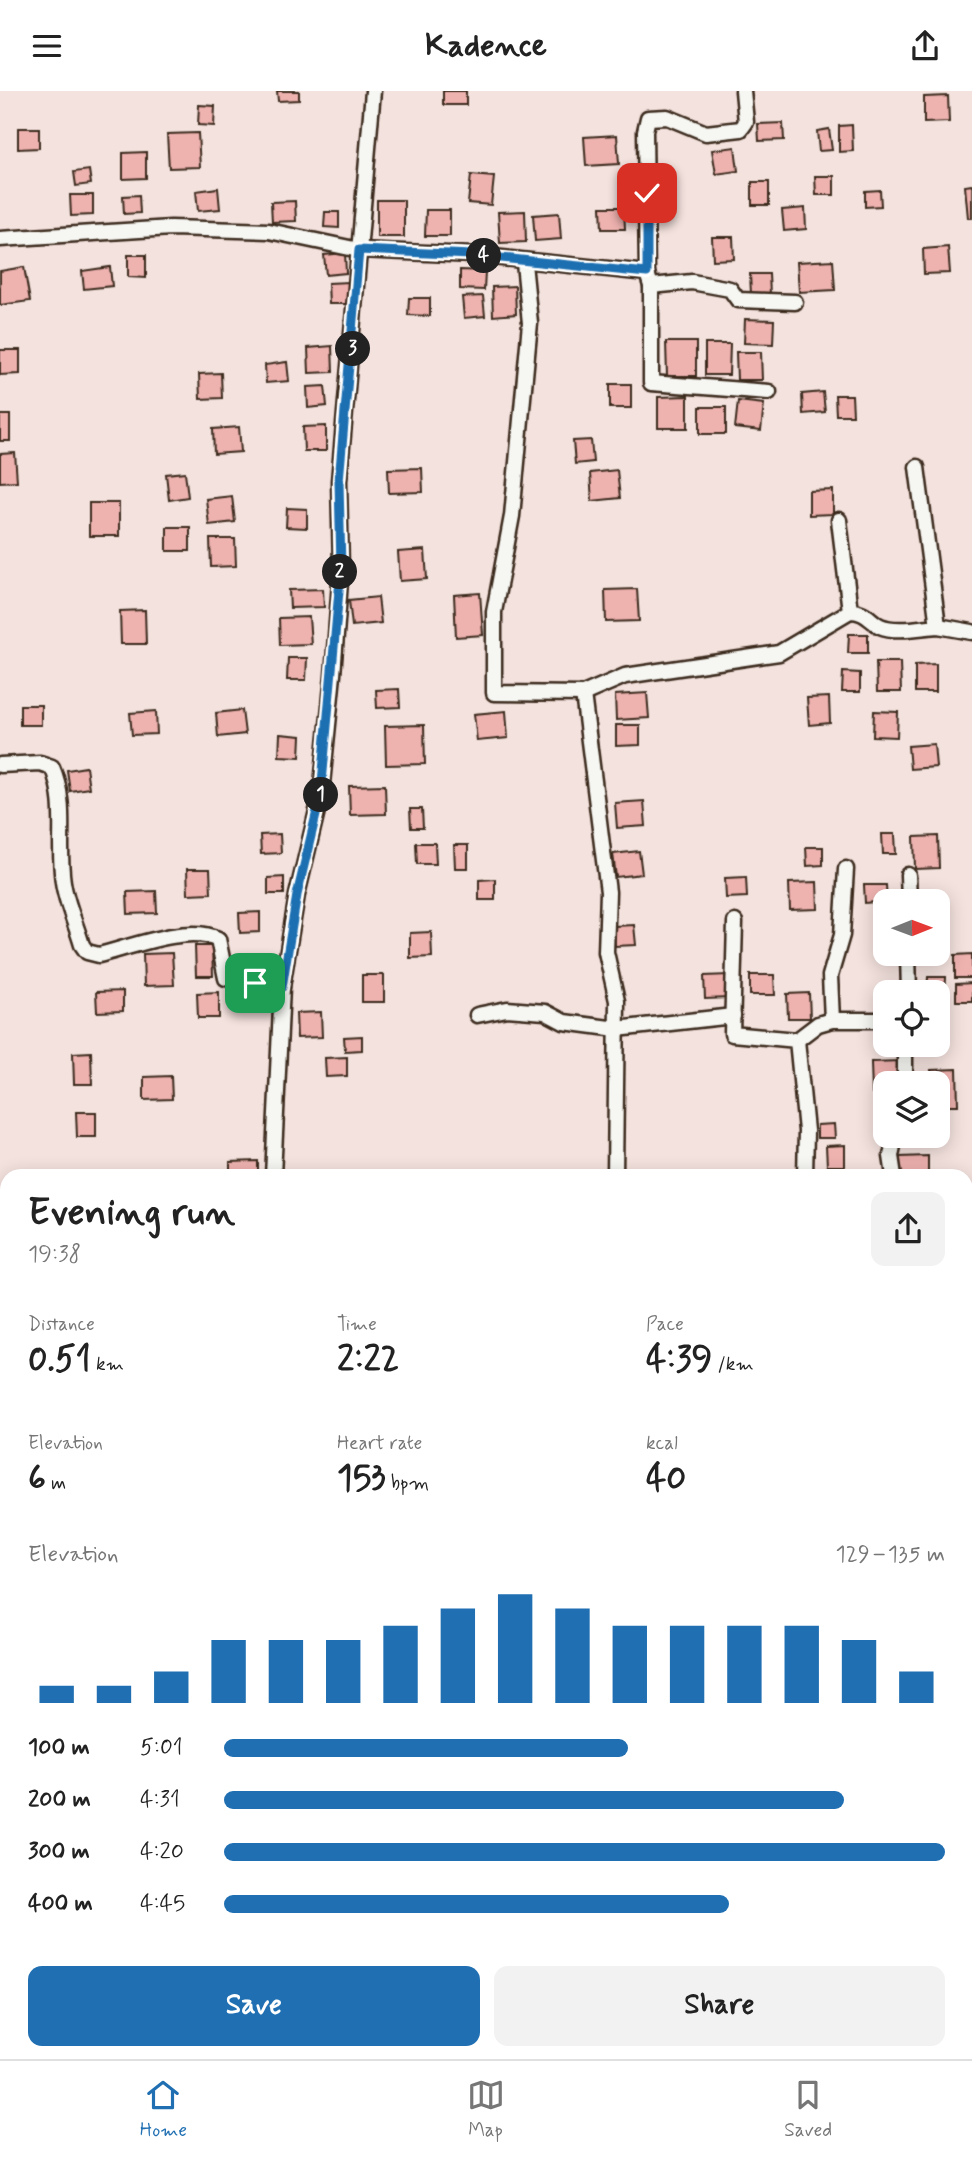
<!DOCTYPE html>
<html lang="en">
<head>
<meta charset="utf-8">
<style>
	:root { --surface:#fff; --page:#f2f2f2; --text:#222; --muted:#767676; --line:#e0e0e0; --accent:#1f6fb2 }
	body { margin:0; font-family:Mynerve,sans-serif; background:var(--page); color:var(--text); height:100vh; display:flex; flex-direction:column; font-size:26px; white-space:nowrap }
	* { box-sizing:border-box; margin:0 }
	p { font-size:23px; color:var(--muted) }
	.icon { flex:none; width:38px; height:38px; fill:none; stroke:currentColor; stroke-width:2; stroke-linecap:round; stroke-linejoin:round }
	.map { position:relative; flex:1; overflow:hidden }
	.panel { position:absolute; left:0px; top:1078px; width:973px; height:891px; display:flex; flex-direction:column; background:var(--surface); border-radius:21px 21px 0 0; box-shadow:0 4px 18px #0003 }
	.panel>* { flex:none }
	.needle { width:46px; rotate:89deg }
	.tools { position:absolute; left:873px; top:798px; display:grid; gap:14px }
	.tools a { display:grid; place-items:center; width:77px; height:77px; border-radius:14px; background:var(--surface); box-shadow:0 4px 18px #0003; font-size:35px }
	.pin { position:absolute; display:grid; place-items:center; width:60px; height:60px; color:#fff; margin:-30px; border-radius:14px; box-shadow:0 4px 10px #0006 }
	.km { position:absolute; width:35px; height:35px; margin:-18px; border-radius:50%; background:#222; color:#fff; font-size:19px; line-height:35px; text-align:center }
	.round { display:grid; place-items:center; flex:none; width:74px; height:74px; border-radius:14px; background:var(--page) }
	.headline { display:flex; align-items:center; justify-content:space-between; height:119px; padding:0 28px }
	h1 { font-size:38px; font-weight:800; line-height:52px }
	.metrics { display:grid; grid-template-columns:repeat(3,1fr); gap:10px; height:119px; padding:7px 28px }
	.metrics div { display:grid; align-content:center }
	.metrics b { font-size:35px; font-weight:800 }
	.metrics small { font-size:19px; font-weight:400 }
	.metrics p { font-size:19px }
	.chart { height:196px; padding:14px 28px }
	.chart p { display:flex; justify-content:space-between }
	.chart svg { width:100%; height:126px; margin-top:7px; stroke:var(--accent); stroke-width:6 }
	.action { display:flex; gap:14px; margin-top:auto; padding:14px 28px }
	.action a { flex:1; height:80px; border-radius:14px; background:var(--accent); color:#fff; font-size:28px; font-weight:800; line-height:80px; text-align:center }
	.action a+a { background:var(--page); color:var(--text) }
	ul { padding:0 28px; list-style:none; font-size:23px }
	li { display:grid; grid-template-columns:112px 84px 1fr; align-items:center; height:52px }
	li i { height:18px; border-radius:9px; background:var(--accent) }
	header { display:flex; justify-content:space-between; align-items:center; height:91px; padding:0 28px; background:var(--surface); font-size:32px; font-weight:800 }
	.menu { display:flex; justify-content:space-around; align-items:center; height:98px; border-top:2px solid var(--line); background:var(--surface); font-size:19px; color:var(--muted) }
	.menu a { display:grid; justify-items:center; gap:4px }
	.menu .active { color:var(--accent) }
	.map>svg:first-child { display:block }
	.building { fill:#eeb2af; stroke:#3b2a1e; stroke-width:2 }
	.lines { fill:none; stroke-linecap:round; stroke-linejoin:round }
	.street-casing { stroke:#3b2a1e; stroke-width:19 }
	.highway-casing { stroke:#3b2a1e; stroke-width:32 }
	.street { stroke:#f6f6f2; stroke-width:14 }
	.highway { stroke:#f9e181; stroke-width:26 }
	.route-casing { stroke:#fff; stroke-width:14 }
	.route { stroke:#1f6fb2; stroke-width:9 }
</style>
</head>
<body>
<header><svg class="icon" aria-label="menu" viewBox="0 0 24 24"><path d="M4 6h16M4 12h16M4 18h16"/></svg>Kadence<svg class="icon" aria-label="share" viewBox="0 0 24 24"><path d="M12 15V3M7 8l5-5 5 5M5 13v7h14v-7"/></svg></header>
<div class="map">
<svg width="972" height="1968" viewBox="0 0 972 1968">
	<rect width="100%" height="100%" fill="#f4e2de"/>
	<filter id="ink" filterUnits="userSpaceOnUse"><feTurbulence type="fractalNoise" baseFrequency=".0143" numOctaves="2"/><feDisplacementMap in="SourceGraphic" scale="14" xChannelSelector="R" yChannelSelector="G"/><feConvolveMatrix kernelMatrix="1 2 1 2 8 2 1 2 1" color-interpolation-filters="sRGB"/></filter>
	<g filter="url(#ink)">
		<!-- building -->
		<g class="building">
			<polygon points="277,0 299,0 299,9 278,10"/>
			<rect x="443" y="0" width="23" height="14"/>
			<polygon points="948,5 949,31 924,32 924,6"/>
			<polygon points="199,14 215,15 214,35 198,34"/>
			<polygon points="783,32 784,49 759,50 758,33"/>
			<polygon points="852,34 853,60 839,61 839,35"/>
			<polygon points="18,37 39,37 39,57 18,58"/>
			<polygon points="829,38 832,59 819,60 817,40"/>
			<polygon points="198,42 200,76 169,77 167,43"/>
			<polygon points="617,44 619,73 586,75 584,46"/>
			<polygon points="735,56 738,80 716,83 712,59"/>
			<polygon points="146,61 146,87 123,88 123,62"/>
			<polygon points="89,79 91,93 76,95 74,81"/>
			<polygon points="471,84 494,86 491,114 468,112"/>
			<polygon points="815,85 834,85 834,104 816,104"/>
			<rect x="752" y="91" width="17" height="23"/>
			<polygon points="972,94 972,127 968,127 965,95"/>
			<polygon points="218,97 220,118 198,120 196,100"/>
			<polygon points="880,99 881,115 865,116 865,100"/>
			<polygon points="70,104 93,104 93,124 71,125"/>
			<polygon points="139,104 140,122 124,123 123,105"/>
			<rect x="377" y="109" width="27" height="37"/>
			<polygon points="295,110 296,130 272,131 271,111"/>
			<polygon points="601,116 624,116 625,138 602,138"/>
			<polygon points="805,117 806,138 784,140 782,119"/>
			<polygon points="426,119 450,119 450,145 425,145"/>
			<polygon points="525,120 526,151 500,152 498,121"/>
			<polygon points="325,121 339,121 339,137 324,136"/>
			<polygon points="559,122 561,148 535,150 533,124"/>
			<polygon points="712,146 733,146 734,168 713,169"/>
			<polygon points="948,156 950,182 924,183 923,158"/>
			<polygon points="345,162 346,182 326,184 324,164"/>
			<polygon points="128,164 146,164 146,187 128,186"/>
			<polygon points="833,169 835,199 799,201 797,171"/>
			<polygon points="24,176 30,210 0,214 0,180"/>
			<polygon points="110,176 112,195 84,198 82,180"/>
			<polygon points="460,179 485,180 484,199 460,198"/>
			<polygon points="750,183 769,183 770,203 751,203"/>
			<polygon points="349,191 350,213 329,213 328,192"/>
			<polygon points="515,195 516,223 493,225 492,196"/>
			<polygon points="483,205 485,225 464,227 462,206"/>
			<polygon points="409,207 430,207 430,225 408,224"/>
			<polygon points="745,228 774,229 773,253 744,252"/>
			<polygon points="666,251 696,251 696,285 667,285"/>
			<polygon points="705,253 730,253 729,284 705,284"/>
			<polygon points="332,255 333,281 309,282 308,257"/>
			<polygon points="0,259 20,259 20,283 0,284"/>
			<polygon points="736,261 761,261 762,289 737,289"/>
			<polygon points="287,271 289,290 266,292 265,274"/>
			<polygon points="221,282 222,307 200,308 199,283"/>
			<rect x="610" y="293" width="21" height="24"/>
			<polygon points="325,295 327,315 308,317 307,296"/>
			<polygon points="823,301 825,321 803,323 802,303"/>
			<polygon points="835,304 852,304 853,324 836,324"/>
			<polygon points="688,305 688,337 658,337 658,306"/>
			<polygon points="738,310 764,313 761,340 735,337"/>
			<rect x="700" y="316" width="26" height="27"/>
			<rect x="0" y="324" width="10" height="26"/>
			<polygon points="326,335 326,360 304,360 303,336"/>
			<polygon points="239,336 241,361 214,363 213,338"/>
			<polygon points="591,349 593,371 575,373 573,350"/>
			<polygon points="15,362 17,390 0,391 0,363"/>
			<polygon points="422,377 423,401 389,402 388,378"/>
			<polygon points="617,379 620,407 592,410 590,382"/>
			<polygon points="185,381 188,406 169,409 166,383"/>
			<polygon points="833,399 833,423 809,424 809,400"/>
			<polygon points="232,405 235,431 209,434 206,408"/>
			<rect x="89" y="412" width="30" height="33"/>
			<polygon points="287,417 307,418 307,437 286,436"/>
			<rect x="167" y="436" width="23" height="24"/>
			<polygon points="210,448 235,448 236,475 211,476"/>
			<polygon points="425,459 427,488 400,490 398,461"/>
			<polygon points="323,498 324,516 290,517 289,499"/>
			<polygon points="637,498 639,530 606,531 605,499"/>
			<polygon points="480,502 483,544 456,546 454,504"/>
			<polygon points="378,506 381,532 352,535 349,509"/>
			<polygon points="145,519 146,553 121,553 120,520"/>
			<polygon points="309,526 311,553 280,554 279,527"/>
			<polygon points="849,543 868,543 868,562 848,562"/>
			<polygon points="288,567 307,567 306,589 287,589"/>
			<polygon points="876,571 900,571 901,601 877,601"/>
			<polygon points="936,573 936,601 915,601 915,574"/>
			<polygon points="843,581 860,582 860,601 842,601"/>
			<polygon points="399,598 400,616 377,617 376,599"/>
			<polygon points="647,602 649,627 616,629 615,604"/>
			<polygon points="829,606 830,632 809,634 807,607"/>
			<rect x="20" y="614" width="21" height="20"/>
			<polygon points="242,619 245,643 218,646 216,622"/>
			<polygon points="156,620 157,643 132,644 130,622"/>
			<polygon points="506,620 508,647 477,650 474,623"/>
			<polygon points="874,620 898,621 897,646 873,645"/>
			<polygon points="424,634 425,673 386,674 385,635"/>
			<polygon points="616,634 640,634 640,654 616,655"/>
			<polygon points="280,643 301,645 300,666 279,665"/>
			<polygon points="934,653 936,676 910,678 908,655"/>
			<polygon points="86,676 89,697 70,700 67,679"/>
			<polygon points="385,694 386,723 350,724 349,695"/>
			<polygon points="644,710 646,735 617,737 615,712"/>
			<polygon points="410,718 422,718 423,737 411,737"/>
			<polygon points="280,743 281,762 261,763 260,744"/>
			<polygon points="882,743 895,743 896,763 883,763"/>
			<polygon points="938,745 939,777 915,778 914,746"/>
			<polygon points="416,752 435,752 436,773 417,773"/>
			<polygon points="454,754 468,754 468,777 455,777"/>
			<polygon points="806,756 823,756 823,774 807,775"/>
			<polygon points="639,760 642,783 616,786 613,763"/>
			<polygon points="187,778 210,778 211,802 188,803"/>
			<polygon points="284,786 284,803 268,803 268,787"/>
			<polygon points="746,786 747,806 726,807 725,787"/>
			<polygon points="495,788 495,809 479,809 479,789"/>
			<polygon points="817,791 818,818 790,819 789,792"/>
			<polygon points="864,794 886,794 887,810 865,812"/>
			<polygon points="156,800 157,822 128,823 127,801"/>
			<polygon points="260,821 260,841 240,842 239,822"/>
			<polygon points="634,834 636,854 615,855 614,835"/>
			<polygon points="431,841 432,866 410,867 410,842"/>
			<polygon points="195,855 212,855 213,885 196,885"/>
			<polygon points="172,862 174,894 144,895 143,863"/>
			<polygon points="972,863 972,887 955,887 955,864"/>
			<rect x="362" y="884" width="22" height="27"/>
			<polygon points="729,884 730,907 705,908 704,885"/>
			<polygon points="750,884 774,884 775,904 750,904"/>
			<polygon points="928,886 946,886 945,907 938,907 938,901 927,901"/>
			<polygon points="972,892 972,910 956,910 956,893"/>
			<polygon points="123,900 123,920 97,921 96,901"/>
			<polygon points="219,901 219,927 198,927 197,902"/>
			<polygon points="809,902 810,927 788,927 787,903"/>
			<polygon points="321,921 322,946 297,947 296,922"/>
			<polygon points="362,945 362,959 345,960 344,946"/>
			<polygon points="91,961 92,993 74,993 73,962"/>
			<polygon points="347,966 347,985 326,986 325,967"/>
			<polygon points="900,970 901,992 886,992 886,1002 872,1003 871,971"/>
			<polygon points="957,978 958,1014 938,1014 938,992 932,992 931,979"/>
			<polygon points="171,985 172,1008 144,1009 144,986"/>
			<polygon points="76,1021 96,1021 96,1046 77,1046"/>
			<polygon points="834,1033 835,1047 817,1047 817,1034"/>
			<polygon points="845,1054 845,1075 827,1075 826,1055"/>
			<polygon points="928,1065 928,1085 900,1085 899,1066"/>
			<polygon points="258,1070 258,1085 230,1085 230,1071"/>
			<polygon points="7,1452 7,1476 0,1477 0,1453"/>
			<polygon points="0,1775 7,1775 7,1801 0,1802"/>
			<polygon points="966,1930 972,1930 972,1968 959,1968 958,1962 966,1962"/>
			<polygon points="885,1962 913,1962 914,1968 885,1968"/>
		</g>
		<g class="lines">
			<defs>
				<g id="street">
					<polyline points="0,148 171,137 269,140 359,159 473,164 647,182 651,195 651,292 769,301"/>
					<polyline points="524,172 530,232 512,425 494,521 494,602 583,603 625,585 779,562 850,520 839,429"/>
					<polyline points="647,182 645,40 648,27 667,26 706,42 741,38 746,31 743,0"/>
					<polyline points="651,195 692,191 730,198 738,209 795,211"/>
					<path d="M850 520C866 520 869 529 880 535 896 542 922 536 938 535L917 376"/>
					<polyline points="938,535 972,541"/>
					<polyline points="583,603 608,801 606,861 617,910 615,1085"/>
					<path d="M0 674 40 672 52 676C68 712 57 753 63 791 66 812 76 833 82 854L87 861 99 864C131 856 189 833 218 848L226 887 282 896"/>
					<polyline points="846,778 842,844 830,885 832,929 886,929"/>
					<polyline points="908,784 909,810"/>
					<polyline points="735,831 732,943 797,949 806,1040 805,1085"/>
					<polyline points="908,863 909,901"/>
					<polyline points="477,924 507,918 545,921 564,931 617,938 733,925"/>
					<polyline points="797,949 818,933 832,929"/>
					<polyline points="905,992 905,954"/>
					<polyline points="273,1085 282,896 297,804 321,703 333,584 341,477 339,390 373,0"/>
					<polyline points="894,1085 891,1065 895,1045"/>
					<polyline points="966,1794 972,1791"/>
					<polyline points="0,1848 7,1850"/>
					<polyline points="601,1962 601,1968"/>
					<polyline points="857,1962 858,1968"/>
					<polyline points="318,1968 319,1962"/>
				</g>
				<g id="highway">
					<polyline points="966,1205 972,1205"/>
					<polyline points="0,1392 7,1391"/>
				</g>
			</defs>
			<!-- street casing -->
			<use href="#street" class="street-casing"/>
			<!-- highway casing -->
			<use href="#highway" class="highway-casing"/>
			<!-- street -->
			<use href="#street" class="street"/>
			<!-- highway -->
			<use href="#highway" class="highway"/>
		</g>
	</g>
	<g class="lines" filter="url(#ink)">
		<defs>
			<polyline id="route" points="255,892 282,896 297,804 321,703 341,477 339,390 359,159 472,164 647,182 647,102"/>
		</defs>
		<!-- route casing -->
		<use href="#route" class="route-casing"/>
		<!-- route -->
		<use href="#route" class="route"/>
	</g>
</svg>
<div class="tools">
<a><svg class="needle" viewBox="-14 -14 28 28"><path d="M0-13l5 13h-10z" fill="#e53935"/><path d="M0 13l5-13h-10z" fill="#767676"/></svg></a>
<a><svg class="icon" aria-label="locate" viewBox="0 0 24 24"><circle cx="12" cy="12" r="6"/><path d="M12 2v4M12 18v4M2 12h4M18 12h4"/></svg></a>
<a><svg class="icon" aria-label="layers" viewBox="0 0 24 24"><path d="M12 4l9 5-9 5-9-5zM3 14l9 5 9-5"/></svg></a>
</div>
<div class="pin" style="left:255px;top:892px;background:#1e9e55"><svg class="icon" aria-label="arrive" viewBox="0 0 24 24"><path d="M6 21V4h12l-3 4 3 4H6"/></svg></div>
<div class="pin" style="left:647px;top:102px;background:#d93025"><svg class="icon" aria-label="check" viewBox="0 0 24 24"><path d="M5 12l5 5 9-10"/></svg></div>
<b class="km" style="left:321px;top:704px">1</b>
<b class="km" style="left:340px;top:481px">2</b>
<b class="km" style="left:353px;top:258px">3</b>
<b class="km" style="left:484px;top:165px">4</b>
<section class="panel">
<div class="headline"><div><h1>Evening run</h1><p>19:38</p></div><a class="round"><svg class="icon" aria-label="share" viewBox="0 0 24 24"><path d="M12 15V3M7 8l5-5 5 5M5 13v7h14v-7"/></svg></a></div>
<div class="metrics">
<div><p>Distance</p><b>0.51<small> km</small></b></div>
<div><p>Time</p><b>2:22</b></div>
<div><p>Pace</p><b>4:39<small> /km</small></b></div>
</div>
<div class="metrics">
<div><p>Elevation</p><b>6<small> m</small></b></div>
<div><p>Heart rate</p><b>153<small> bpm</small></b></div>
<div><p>kcal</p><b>40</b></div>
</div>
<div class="chart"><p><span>Elevation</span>129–135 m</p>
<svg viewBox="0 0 160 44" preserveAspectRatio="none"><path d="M5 44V38M15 44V38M25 44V33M35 44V22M45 44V22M55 44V22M65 44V17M75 44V11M85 44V6M95 44V11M105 44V17M115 44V17M125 44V17M135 44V17M145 44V22M155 44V33"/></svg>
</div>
<ul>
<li><b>100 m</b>5:01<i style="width:56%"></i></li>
<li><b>200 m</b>4:31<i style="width:86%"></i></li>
<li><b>300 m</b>4:20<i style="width:100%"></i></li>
<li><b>400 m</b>4:45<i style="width:70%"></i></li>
</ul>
<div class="action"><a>Save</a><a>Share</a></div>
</section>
</div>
<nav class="menu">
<a class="active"><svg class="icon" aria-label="home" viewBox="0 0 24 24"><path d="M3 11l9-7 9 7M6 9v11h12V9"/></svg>Home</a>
<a><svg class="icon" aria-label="map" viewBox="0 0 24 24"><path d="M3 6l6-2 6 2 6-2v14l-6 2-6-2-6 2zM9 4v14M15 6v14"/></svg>Map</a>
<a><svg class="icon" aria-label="saved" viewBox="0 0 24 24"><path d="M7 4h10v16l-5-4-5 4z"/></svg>Saved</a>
</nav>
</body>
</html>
